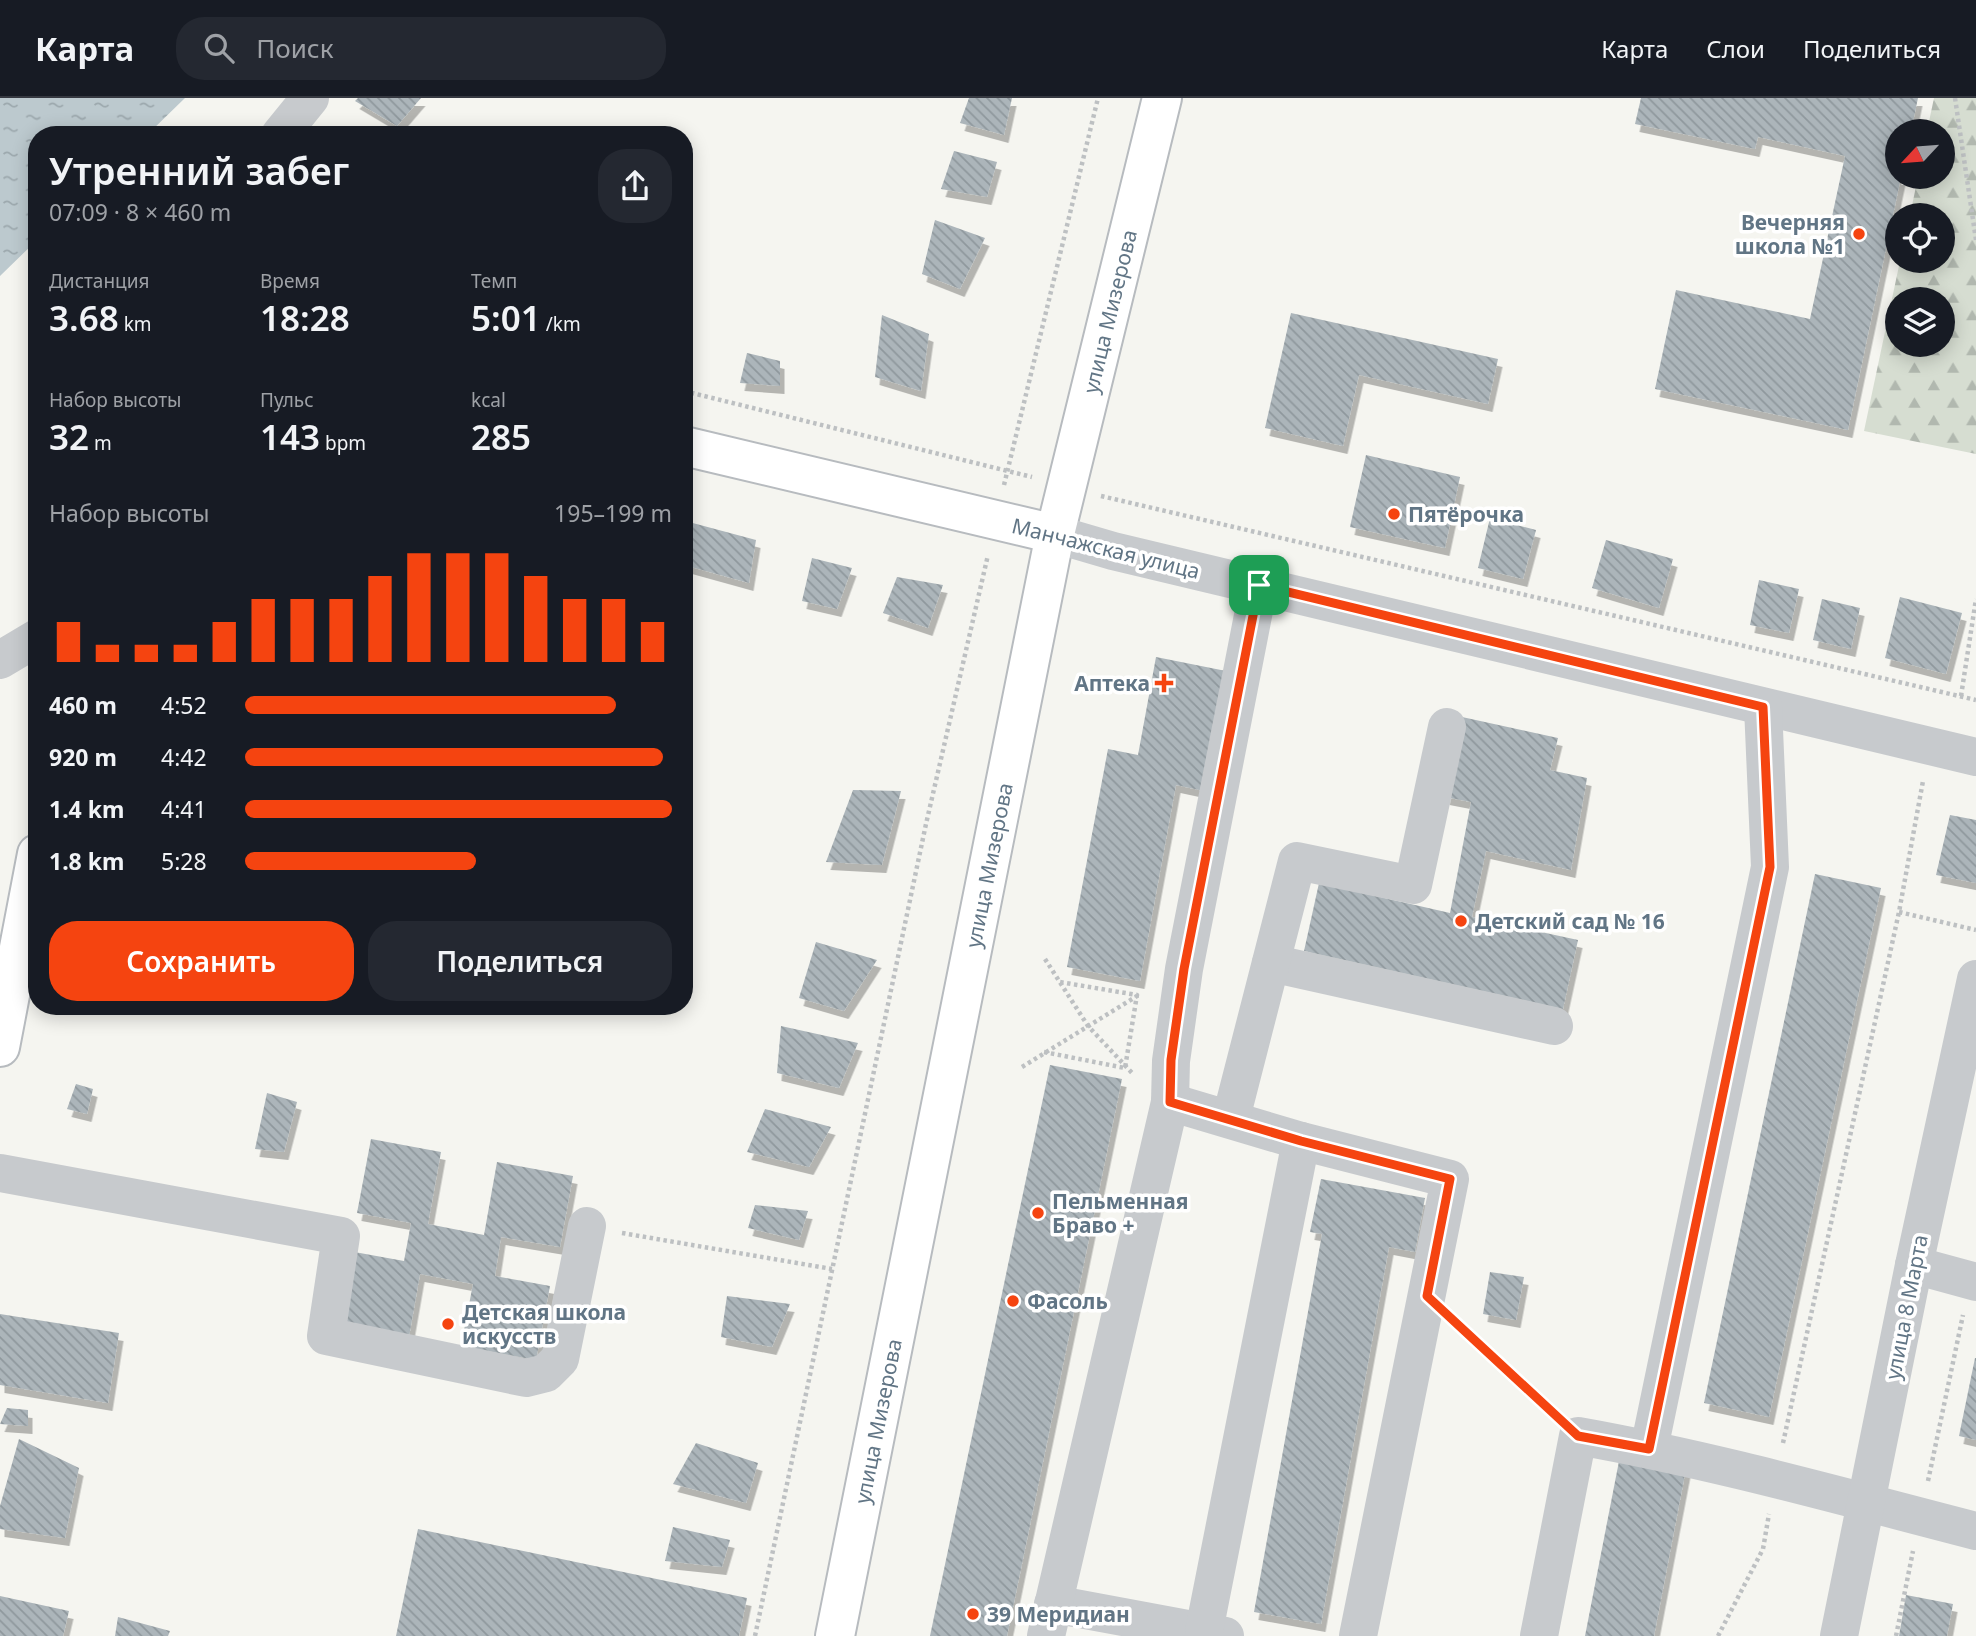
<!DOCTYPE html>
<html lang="ru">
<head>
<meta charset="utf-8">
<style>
	:root { --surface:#171b24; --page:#242831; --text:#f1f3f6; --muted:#9ea1a6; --line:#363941; --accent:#f54410 }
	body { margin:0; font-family:"Noto Sans",sans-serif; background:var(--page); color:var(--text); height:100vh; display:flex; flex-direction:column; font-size:26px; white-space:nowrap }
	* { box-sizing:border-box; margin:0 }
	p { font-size:23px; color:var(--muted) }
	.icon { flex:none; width:38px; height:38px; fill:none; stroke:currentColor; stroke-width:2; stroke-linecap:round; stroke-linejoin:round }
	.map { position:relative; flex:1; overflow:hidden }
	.panel { position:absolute; left:28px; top:28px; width:665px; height:889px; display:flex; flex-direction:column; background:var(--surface); border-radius:28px; box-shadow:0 4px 18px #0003 }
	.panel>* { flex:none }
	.needle { width:46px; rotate:244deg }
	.fabs { position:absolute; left:1885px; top:21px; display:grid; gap:14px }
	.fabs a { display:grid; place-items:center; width:70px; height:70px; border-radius:50%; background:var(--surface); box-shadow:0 4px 18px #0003; font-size:35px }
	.pin { position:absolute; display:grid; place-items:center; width:60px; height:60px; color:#fff; margin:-30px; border-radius:14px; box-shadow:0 4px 10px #0006 }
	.round { display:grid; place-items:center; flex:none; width:74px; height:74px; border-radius:28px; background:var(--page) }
	.headline { display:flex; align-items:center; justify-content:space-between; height:119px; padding:0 21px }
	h1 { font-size:38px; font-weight:600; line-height:52px }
	.metrics { display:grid; grid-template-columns:repeat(3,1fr); gap:10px; height:119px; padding:7px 21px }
	.metrics div { display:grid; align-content:center }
	.metrics b { font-size:35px; font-weight:600 }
	.metrics small { font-size:19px; font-weight:400 }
	.metrics p { font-size:19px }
	.chart { height:196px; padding:14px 21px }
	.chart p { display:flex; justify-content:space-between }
	.chart svg { width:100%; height:126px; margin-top:7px; stroke:var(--accent); stroke-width:6 }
	.primary-button { display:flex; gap:14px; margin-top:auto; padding:14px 21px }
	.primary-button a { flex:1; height:80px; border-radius:28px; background:var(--accent); color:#fff; font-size:28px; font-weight:600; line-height:80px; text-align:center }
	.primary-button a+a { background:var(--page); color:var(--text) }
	ul { padding:0 21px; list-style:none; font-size:23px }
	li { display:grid; grid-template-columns:112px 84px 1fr; align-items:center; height:52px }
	li i { height:18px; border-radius:9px; background:var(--accent) }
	header { display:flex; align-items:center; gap:42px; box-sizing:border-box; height:98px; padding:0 35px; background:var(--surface); border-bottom:2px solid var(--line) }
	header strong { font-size:33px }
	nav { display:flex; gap:38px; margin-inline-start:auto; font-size:24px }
	.search { width:490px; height:63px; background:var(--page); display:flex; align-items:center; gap:18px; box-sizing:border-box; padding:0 24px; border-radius:28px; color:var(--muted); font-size:26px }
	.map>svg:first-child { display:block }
	.forest { fill:url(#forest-firs); fill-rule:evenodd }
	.water { fill:url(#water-ripples) }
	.building { fill:url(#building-back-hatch); filter:url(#shadow) }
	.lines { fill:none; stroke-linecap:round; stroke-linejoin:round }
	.major-casing { stroke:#b7bbbf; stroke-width:42 }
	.path { stroke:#bdc0c2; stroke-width:4.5; stroke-dasharray:3.5 3.5; stroke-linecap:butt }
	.minor { stroke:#c7cacd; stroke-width:38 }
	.major { stroke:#fff; stroke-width:38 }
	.route-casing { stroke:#fff; stroke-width:14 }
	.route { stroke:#f54410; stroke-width:9 }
	.poi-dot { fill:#f54410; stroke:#fff; stroke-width:2.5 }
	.labels { text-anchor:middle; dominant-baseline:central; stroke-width:7; stroke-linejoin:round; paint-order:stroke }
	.poi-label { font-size:21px; font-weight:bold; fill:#617585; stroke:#fff; text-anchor:start }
	.street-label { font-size:21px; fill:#617585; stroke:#fff }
</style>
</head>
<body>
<header>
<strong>Карта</strong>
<div class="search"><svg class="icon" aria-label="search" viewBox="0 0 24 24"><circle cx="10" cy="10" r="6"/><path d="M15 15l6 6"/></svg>Поиск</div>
<nav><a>Карта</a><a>Слои</a><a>Поделиться</a></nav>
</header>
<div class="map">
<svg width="1976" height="1538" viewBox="0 0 1976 1538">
	<defs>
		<pattern id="forest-firs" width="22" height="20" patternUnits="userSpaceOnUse" patternTransform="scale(1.75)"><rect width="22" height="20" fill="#d6ddd1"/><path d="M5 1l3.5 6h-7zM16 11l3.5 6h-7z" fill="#b1b8af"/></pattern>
		<pattern id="water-ripples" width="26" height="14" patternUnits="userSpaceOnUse" patternTransform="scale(1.75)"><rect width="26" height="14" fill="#bcc9ce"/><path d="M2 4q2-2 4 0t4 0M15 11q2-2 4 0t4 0" fill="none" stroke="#9ca8ad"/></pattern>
		<pattern id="building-back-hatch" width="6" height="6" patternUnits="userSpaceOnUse" patternTransform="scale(1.75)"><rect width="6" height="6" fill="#acb5ba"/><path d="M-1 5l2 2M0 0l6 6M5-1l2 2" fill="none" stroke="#8f989d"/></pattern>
		<filter id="shadow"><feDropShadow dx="4.5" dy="8" stdDeviation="0" flood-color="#0004"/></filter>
	</defs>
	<rect width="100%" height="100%" fill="#f5f5f0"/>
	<!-- forest -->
	<path class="forest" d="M1934 0H1976V356L1864 333 1900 163H1942V117H1910L1918 79H1942V33H1927ZM1897 201H1942V247H1897Z"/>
	<!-- water -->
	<polygon class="water" points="0,0 185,0 147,37 37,37 37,142 0,178"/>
	<!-- building -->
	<g class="building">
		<polygon points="358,0 421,0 397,28 355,3"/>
		<polygon points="969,0 1012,0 1004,37 960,25"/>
		<polygon points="1641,0 1918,0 1911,33 1897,33 1897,79 1901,79 1848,332 1655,291 1676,192 1810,221 1845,58 1758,39 1755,51 1635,26"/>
		<polygon points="954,53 997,64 987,99 941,91"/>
		<polygon points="935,122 985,140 960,191 922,176"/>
		<polygon points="1291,215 1498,261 1488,306 1359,277 1343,348 1265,330"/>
		<polygon points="882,217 929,236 921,293 875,279"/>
		<polygon points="747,255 780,263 780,288 740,285"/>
		<polygon points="1366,357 1460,379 1445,450 1350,429"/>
		<polygon points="1490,420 1536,432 1523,481 1478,470"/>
		<polygon points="689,424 756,442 749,485 684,467 684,441"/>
		<polygon points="1606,442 1673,461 1659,510 1592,490"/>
		<polygon points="812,460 852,470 837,511 802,503"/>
		<polygon points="897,479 943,487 928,530 883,515"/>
		<polygon points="1759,482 1799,491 1789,535 1750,527"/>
		<polygon points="1900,499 1962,515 1946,576 1885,560"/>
		<polygon points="1822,501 1860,510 1851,551 1813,542"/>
		<polygon points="1156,559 1226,573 1204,693 1176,687 1140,883 1067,869 1108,651 1138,657"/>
		<polygon points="1462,619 1558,640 1550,672 1587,680 1571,772 1486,753 1472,819 1578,842 1563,911 1304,853 1319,785 1450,815 1471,704 1445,699"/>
		<polygon points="853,692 901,693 882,767 826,764"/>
		<polygon points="1950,717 1976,722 1976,785 1936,777"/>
		<polygon points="1815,776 1881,790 1769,1319 1704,1305"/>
		<polygon points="816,844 877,862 844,913 799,900"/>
		<polygon points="781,928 858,945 839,990 777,975"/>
		<polygon points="1050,967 1122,981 1016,1495 1007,1538 930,1538"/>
		<polygon points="76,986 93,991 87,1016 67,1011"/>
		<polygon points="267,995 297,1004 284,1054 255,1051"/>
		<polygon points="765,1011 831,1029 809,1069 747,1054"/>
		<polygon points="371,1041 441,1054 428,1126 484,1137 497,1064 573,1078 560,1149 501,1139 495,1178 550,1188 536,1262 461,1248 473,1186 420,1176 409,1239 336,1226 349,1153 404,1163 411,1125 357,1115"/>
		<polygon points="1321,1081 1425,1100 1415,1154 1389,1149 1321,1526 1254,1514 1322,1136 1310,1134"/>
		<polygon points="755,1107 808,1113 799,1142 748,1130"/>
		<polygon points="1490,1174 1524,1179 1516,1222 1483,1216"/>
		<polygon points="727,1198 790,1206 772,1249 721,1239"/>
		<polygon points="0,1216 119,1235 108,1305 0,1287"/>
		<polygon points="1975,1260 1976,1260 1976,1342 1959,1338"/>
		<polygon points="7,1310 28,1312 28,1328 0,1326"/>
		<polygon points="19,1341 79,1370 65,1440 0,1431 0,1408"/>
		<polygon points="696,1345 758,1365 746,1405 673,1386"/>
		<polygon points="1620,1358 1686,1371 1654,1538 1585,1538"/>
		<polygon points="673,1429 730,1442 722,1469 665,1463"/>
		<polygon points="418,1431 747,1500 739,1538 396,1538"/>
		<polygon points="1906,1497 1953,1506 1947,1538 1899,1538"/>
		<polygon points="0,1498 69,1513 63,1538 0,1538"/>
		<polygon points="118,1519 170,1533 168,1538 115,1538"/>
	</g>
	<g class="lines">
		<defs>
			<g id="major">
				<polyline points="684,348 1055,436"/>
				<polyline points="0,949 37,756"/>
				<path id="s1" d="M835 1538 1055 436 1162 0"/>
			</g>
		</defs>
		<!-- major casing -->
		<use href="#major" class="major-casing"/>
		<!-- path -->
		<g class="path">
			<polyline points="1955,0 1976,142"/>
			<polyline points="684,293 1032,379"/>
			<polyline points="1004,387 1098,0"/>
			<polyline points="1101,398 1976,602"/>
			<polyline points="1961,598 1976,501"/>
			<polyline points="1899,814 1976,832"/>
			<polyline points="1045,861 1088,928 1133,976"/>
			<polyline points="1044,954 1125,970 1137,897 1060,884"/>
			<polyline points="1022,969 1137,898"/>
			<polyline points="622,1135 832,1171"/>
			<polyline points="1458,1227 1552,1314"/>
			<polyline points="1783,1345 1899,814 1923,683"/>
			<polyline points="1928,1383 1963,1217"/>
			<polyline points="755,1538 926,726 988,457"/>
			<polyline points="1718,1538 1763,1451 1769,1416"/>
			<polyline points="1896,1538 1913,1453"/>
		</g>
		<!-- minor -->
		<g class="minor">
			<polyline points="280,37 310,0"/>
			<polyline points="1055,436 1113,453 1976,659"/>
			<polyline points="0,562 37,540"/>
			<polyline points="1271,865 1554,928"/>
			<polyline points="1170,1004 1301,1043"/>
			<polyline points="1231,1020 1297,763 1413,787 1447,629"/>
			<polyline points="0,1075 341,1138 326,1238 526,1280 546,1275 560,1261 587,1128"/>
			<polyline points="1914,1167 1976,1184"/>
			<polyline points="1649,1351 1770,769 1763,609"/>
			<polyline points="1053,1506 1225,1538"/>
			<polyline points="1204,1533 1301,1043 1450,1081 1358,1538"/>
			<polyline points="1046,1538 1170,1004 1171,963 1184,871 1259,487"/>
			<path d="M1539 1538 1578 1338C1713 1362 1844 1399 1976 1433"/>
			<polyline points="1839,1538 1914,1167 1976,881"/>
		</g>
		<!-- major -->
		<use href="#major" class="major"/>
	</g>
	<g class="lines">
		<defs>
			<polygon id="route" points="1259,487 1763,609 1770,769 1649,1351 1578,1338 1427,1198 1450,1081 1301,1043 1170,1004 1171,962 1184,871"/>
		</defs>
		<!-- route casing -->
		<use href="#route" class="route-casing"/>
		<!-- route -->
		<use href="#route" class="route"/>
	</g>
	<!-- markers -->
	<g class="poi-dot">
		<circle cx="1859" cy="136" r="7"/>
		<circle cx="1394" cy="416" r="7"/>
		<path d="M1160.5 574.5h7v7h7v7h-7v7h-7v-7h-7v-7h7z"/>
		<circle cx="1461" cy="823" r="7"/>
		<circle cx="1038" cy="1115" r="7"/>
		<circle cx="1013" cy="1203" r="7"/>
		<circle cx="448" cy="1226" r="7"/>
		<circle cx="973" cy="1516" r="7"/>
	</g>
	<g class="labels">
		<!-- poi labels -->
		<g class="poi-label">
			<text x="1845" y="124" text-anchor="end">Вечерняя<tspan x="1845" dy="24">школа №1</tspan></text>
			<text x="1408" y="416">Пятёрочка</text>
			<text x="1150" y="585" text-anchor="end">Аптека</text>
			<text x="1475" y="823">Детский сад № 16</text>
			<text x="1052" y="1103">Пельменная<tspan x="1052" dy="24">Браво +</tspan></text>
			<text x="1027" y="1203">Фасоль</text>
			<text x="462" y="1214">Детская школа<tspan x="462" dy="24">искусств</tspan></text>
			<text x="987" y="1516">39 Меридиан</text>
		</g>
		<!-- street labels -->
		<g class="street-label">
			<text stroke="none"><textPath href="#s1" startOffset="1353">улица Мизерова</textPath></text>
			<text transform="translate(1106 450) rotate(14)">Манчажская улица</text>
			<text stroke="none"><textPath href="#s1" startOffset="786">улица Мизерова</textPath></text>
			<text transform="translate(1906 1209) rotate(-79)">улица 8 Марта</text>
			<text stroke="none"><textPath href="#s1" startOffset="219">улица Мизерова</textPath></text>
		</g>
	</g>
</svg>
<div class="fabs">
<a><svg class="needle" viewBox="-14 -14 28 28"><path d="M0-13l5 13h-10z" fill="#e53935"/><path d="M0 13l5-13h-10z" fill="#9ea1a6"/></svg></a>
<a><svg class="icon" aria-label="locate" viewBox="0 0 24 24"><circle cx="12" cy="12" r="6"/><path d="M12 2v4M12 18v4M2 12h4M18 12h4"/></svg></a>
<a><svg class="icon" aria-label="layers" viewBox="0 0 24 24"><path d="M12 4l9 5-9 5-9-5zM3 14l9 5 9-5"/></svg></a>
</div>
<div class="pin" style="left:1259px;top:487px;background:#1e9e55"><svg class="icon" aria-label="arrive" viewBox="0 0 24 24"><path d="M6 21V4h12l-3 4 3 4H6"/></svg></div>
<section class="panel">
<div class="headline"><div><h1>Утренний забег</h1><p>07:09 · 8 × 460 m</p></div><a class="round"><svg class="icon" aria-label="share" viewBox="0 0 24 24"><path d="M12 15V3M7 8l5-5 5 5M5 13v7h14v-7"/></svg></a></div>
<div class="metrics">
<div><p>Дистанция</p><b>3.68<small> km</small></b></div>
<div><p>Время</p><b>18:28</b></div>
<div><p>Темп</p><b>5:01<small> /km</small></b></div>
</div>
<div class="metrics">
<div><p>Набор высоты</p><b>32<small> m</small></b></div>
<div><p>Пульс</p><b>143<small> bpm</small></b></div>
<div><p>kcal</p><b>285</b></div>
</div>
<div class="chart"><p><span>Набор высоты</span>195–199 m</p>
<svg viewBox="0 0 160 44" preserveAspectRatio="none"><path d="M5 44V30M15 44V38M25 44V38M35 44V38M45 44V30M55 44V22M65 44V22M75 44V22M85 44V14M95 44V6M105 44V6M115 44V6M125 44V14M135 44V22M145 44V22M155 44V30"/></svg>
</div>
<ul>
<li><b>460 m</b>4:52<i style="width:87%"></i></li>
<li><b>920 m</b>4:42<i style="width:98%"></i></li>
<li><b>1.4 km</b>4:41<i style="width:100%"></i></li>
<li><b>1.8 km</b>5:28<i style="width:54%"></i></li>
</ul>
<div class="primary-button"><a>Сохранить</a><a>Поделиться</a></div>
</section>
</div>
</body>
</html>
